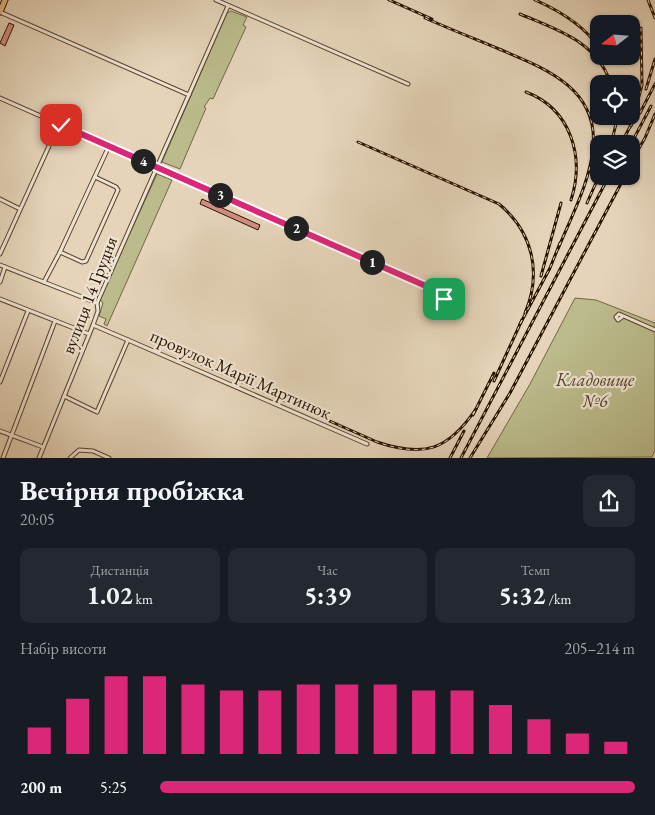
<!DOCTYPE html>
<html lang="uk">
<head>
<meta charset="utf-8">
<style>
	:root { --surface:#171b24; --page:#242831; --text:#f1f3f6; --muted:#9ea1a6; --accent:#db2777 }
	body { margin:0; font-family:"EB Garamond",serif; background:var(--page); color:var(--text); height:100vh; display:flex; flex-direction:column; font-size:19px; white-space:nowrap }
	* { box-sizing:border-box; margin:0 }
	p { font-size:16px; color:var(--muted) }
	.icon { flex:none; width:28px; height:28px; fill:none; stroke:currentColor; stroke-width:2; stroke-linecap:round; stroke-linejoin:round }
	.map { position:relative; height:458px; overflow:hidden }
	.side { display:flex; flex-direction:column; background:var(--surface); flex:1 }
	.side>* { flex:none }
	.needle { width:32px; rotate:253deg }
	.fabs { position:absolute; left:590px; top:15px; display:grid; gap:10px }
	.fabs a { display:grid; place-items:center; width:50px; height:50px; border-radius:10px; background:var(--surface); box-shadow:0 1px 4px #0004; font-size:25px }
	.pin { position:absolute; display:grid; place-items:center; width:42px; height:42px; color:#fff; margin:-21px; border-radius:10px; box-shadow:0 2px 8px #0006 }
	.km { position:absolute; width:25px; height:25px; margin:-12px; border-radius:50%; background:#222; color:#fff; font-size:14px; line-height:25px; text-align:center }
	.round { display:grid; place-items:center; flex:none; width:52px; height:52px; border-radius:10px; background:var(--page) }
	.head { display:flex; align-items:center; justify-content:space-between; height:85px; padding:0 20px }
	h1 { font-size:28px; font-weight:700; line-height:38px }
	.figures { display:grid; grid-template-columns:repeat(3,1fr); gap:8px; height:85px; padding:5px 20px }
	.figures div { display:grid; align-content:center; border-radius:10px; background:var(--page); text-align:center }
	.figures b { font-size:25px; font-weight:700 }
	.figures small { font-size:14px; font-weight:400 }
	.figures p { font-size:14px }
	.chart { height:140px; padding:10px 20px }
	.chart p { display:flex; justify-content:space-between }
	.chart svg { width:100%; height:90px; margin-top:5px; stroke:var(--accent); stroke-width:6 }
	ul { padding:0 20px; list-style:none; font-size:16px }
	li { display:grid; grid-template-columns:80px 60px 1fr; align-items:center; height:38px }
	li i { height:12px; border-radius:6px; background:var(--accent) }
	.map>svg:first-child { display:block }
	.green { fill:#bbbb8b; stroke:#736746 }
	.building { fill:#d18d83; stroke:#2b1300 }
	.lines { fill:none; stroke-linecap:round; stroke-linejoin:round }
	.minor-casing { stroke:#5a432e; stroke-width:5 }
	.primary-casing { stroke:#2b1300; stroke-width:7 }
	.minor { stroke:#eee3d2; stroke-width:3 }
	.primary { stroke:#e2ba7c; stroke-width:5 }
	.rail-casing { stroke:#2b1300; stroke-width:3 }
	.rail { stroke:#eee3d2; stroke-width:1; stroke-dasharray:4; stroke-linecap:butt }
	.route-casing { stroke:#fff; stroke-width:10 }
	.route { stroke:#db2777; stroke-width:6 }
	.labels { text-anchor:middle; dominant-baseline:central; stroke-width:4.5; stroke-linejoin:round; paint-order:stroke }
	.street-label { font-size:18px; fill:#2b1300; stroke:#eee3d2 }
	.park-label { font-size:18px; font-style:italic; fill:#56452a; stroke:#eee3d2 }
</style>
</head>
<body>
<div class="map">
<svg width="655" height="458" viewBox="0 0 655 458">
	<rect width="100%" height="100%" fill="#e5d4b9"/>
	<filter id="stains"><feTurbulence type="fractalNoise" baseFrequency=".004" numOctaves="4"/><feColorMatrix values="0 0 0 0 .2 0 0 0 0 .09 0 0 0 0 .02 0 0 0 .5 -.17"/></filter>
	<radialGradient id="worn" r=".72"><stop offset=".6" stop-color="#630" stop-opacity="0"/><stop offset="1" stop-color="#630" stop-opacity=".3"/></radialGradient>
	<!-- green -->
	<g class="green">
		<polygon points="231,11 247,17 243,25 246,27 213,99 210,98 204,107 206,108 180,169 162,162 227,13"/>
		<polygon points="157,174 172,180 107,326 104,324 106,319 99,316 103,303 100,299"/>
		<polygon points="575,298 596,300 655,323 655,450 652,457 487,458 530,384"/>
	</g>
	<!-- building -->
	<g class="building">
		<polygon points="9,23 14,25 5,46 0,43"/>
		<polygon points="202,199 260,225 258,230 200,204"/>
	</g>
	<g class="lines">
		<defs>
			<g id="minor">
				<polyline points="216,0 408,84"/>
				<polyline points="0,12 189,95"/>
				<polyline points="0,98 444,294 451,292 453,299 445,300 444,294"/>
				<polyline points="0,199 20,209"/>
				<polyline points="60,252 82,262 86,261 118,190 116,187 95,177"/>
				<polyline points="0,254 59,124"/>
				<polyline points="0,265 97,303"/>
				<polyline points="0,282 5,267"/>
				<polyline points="44,282 60,252 109,146"/>
				<polyline points="0,299 89,334"/>
				<polyline points="622,317 618,320 616,317 619,314 655,330"/>
				<polyline points="93,325 128,340"/>
				<polyline points="0,382 28,311"/>
				<polyline points="64,396 97,412 128,340 367,444"/>
				<polyline points="0,431 43,447"/>
				<polyline points="3,458 55,321"/>
				<polyline points="39,458 93,325 98,311 97,303 228,6"/>
				<polyline points="70,458 79,450 93,451 109,458"/>
			</g>
			<polyline id="primary" points="0,12 5,0"/>
		</defs>
		<!-- minor casing -->
		<use href="#minor" class="minor-casing"/>
		<!-- primary casing -->
		<use href="#primary" class="primary-casing"/>
		<!-- minor -->
		<use href="#minor" class="minor"/>
		<!-- primary -->
		<use href="#primary" class="primary"/>
		<defs>
			<g id="rail">
				<polyline points="389,0 432,19"/>
				<path d="M535 0C560 11 584 25 599 48"/>
				<polyline points="648,0 655,18"/>
				<path d="M520 14C557 30 597 41 611 84"/>
				<path d="M425 18C450 29 475 39 499 49 544 68 599 88 593 148 590 182 571 217 558 249"/>
				<polyline points="646,89 655,59"/>
				<path d="M526 92C571 109 585 157 571 200"/>
				<polyline points="640,113 655,84"/>
				<polyline points="631,126 642,85 641,28"/>
				<path d="M358 142 499 204C533 232 542 273 525 313"/>
				<polyline points="611,144 618,116"/>
				<polyline points="621,144 634,119"/>
				<polyline points="631,144 651,106"/>
				<polyline points="631,162 645,138 655,114"/>
				<polyline points="587,203 599,176"/>
				<polyline points="541,276 561,203"/>
				<polyline points="520,324 550,268 560,243"/>
				<path d="M192 360 377 442C425 458 448 450 476 409"/>
				<polyline points="494,381 522,320"/>
				<polyline points="473,415 494,373"/>
				<polyline points="450,458 464,431"/>
				<polyline points="461,458 609,176"/>
				<polyline points="470,458 510,393 625,176"/>
			</g>
		</defs>
		<!-- rail casing -->
		<use href="#rail" class="rail-casing"/>
		<!-- rail -->
		<use href="#rail" class="rail"/>
	</g>
	<g class="lines">
		<defs>
			<polyline id="route" points="61,125 444,294 444,299"/>
		</defs>
		<!-- route casing -->
		<use href="#route" class="route-casing"/>
		<!-- route -->
		<use href="#route" class="route"/>
	</g>
	<g class="labels">
		<!-- street labels -->
		<g class="street-label">
			<text transform="translate(89 295) rotate(-69)">вулиця 14 Грудня</text>
			<text transform="translate(241 374) rotate(24)">провулок Марії Мартинюк</text>
		</g>
		<!-- park labels -->
		<g class="park-label">
			<text x="595" y="379">Кладовище<tspan x="595" dy="21">№6</tspan></text>
		</g>
	</g>
	<rect width="100%" height="100%" filter="url(#stains)"/>
	<rect width="100%" height="100%" fill="url(#worn)"/>
</svg>
<div class="fabs">
<a><svg class="needle" viewBox="-14 -14 28 28"><path d="M0-13l5 13h-10z" fill="#e53935"/><path d="M0 13l5-13h-10z" fill="#9ea1a6"/></svg></a>
<a><svg class="icon" aria-label="locate" viewBox="0 0 24 24"><circle cx="12" cy="12" r="6"/><path d="M12 2v4M12 18v4M2 12h4M18 12h4"/></svg></a>
<a><svg class="icon" aria-label="layers" viewBox="0 0 24 24"><path d="M12 4l9 5-9 5-9-5zM3 14l9 5 9-5"/></svg></a>
</div>
<div class="pin" style="left:444px;top:299px;background:#1e9e55"><svg class="icon" aria-label="arrive" viewBox="0 0 24 24"><path d="M6 21V4h12l-3 4 3 4H6"/></svg></div>
<div class="pin" style="left:61px;top:125px;background:#d93025"><svg class="icon" aria-label="check" viewBox="0 0 24 24"><path d="M5 12l5 5 9-10"/></svg></div>
<b class="km" style="left:372px;top:262px">1</b>
<b class="km" style="left:296px;top:228px">2</b>
<b class="km" style="left:220px;top:195px">3</b>
<b class="km" style="left:143px;top:161px">4</b>
</div>
<section class="side">
<div class="head"><div><h1>Вечірня пробіжка</h1><p>20:05</p></div><a class="round"><svg class="icon" aria-label="share" viewBox="0 0 24 24"><path d="M12 15V3M7 8l5-5 5 5M5 13v7h14v-7"/></svg></a></div>
<div class="figures">
<div><p>Дистанція</p><b>1.02<small> km</small></b></div>
<div><p>Час</p><b>5:39</b></div>
<div><p>Темп</p><b>5:32<small> /km</small></b></div>
</div>
<div class="chart"><p><span>Набір висоти</span>205–214 m</p>
<svg viewBox="0 0 160 44" preserveAspectRatio="none"><path d="M5 44V31M15 44V17M25 44V6M35 44V6M45 44V10M55 44V13M65 44V13M75 44V10M85 44V10M95 44V10M105 44V13M115 44V13M125 44V20M135 44V27M145 44V34M155 44V38"/></svg>
</div>
<ul>
<li><b>200 m</b>5:25<i style="width:100%"></i></li>
</ul>
</section>
</body>
</html>
